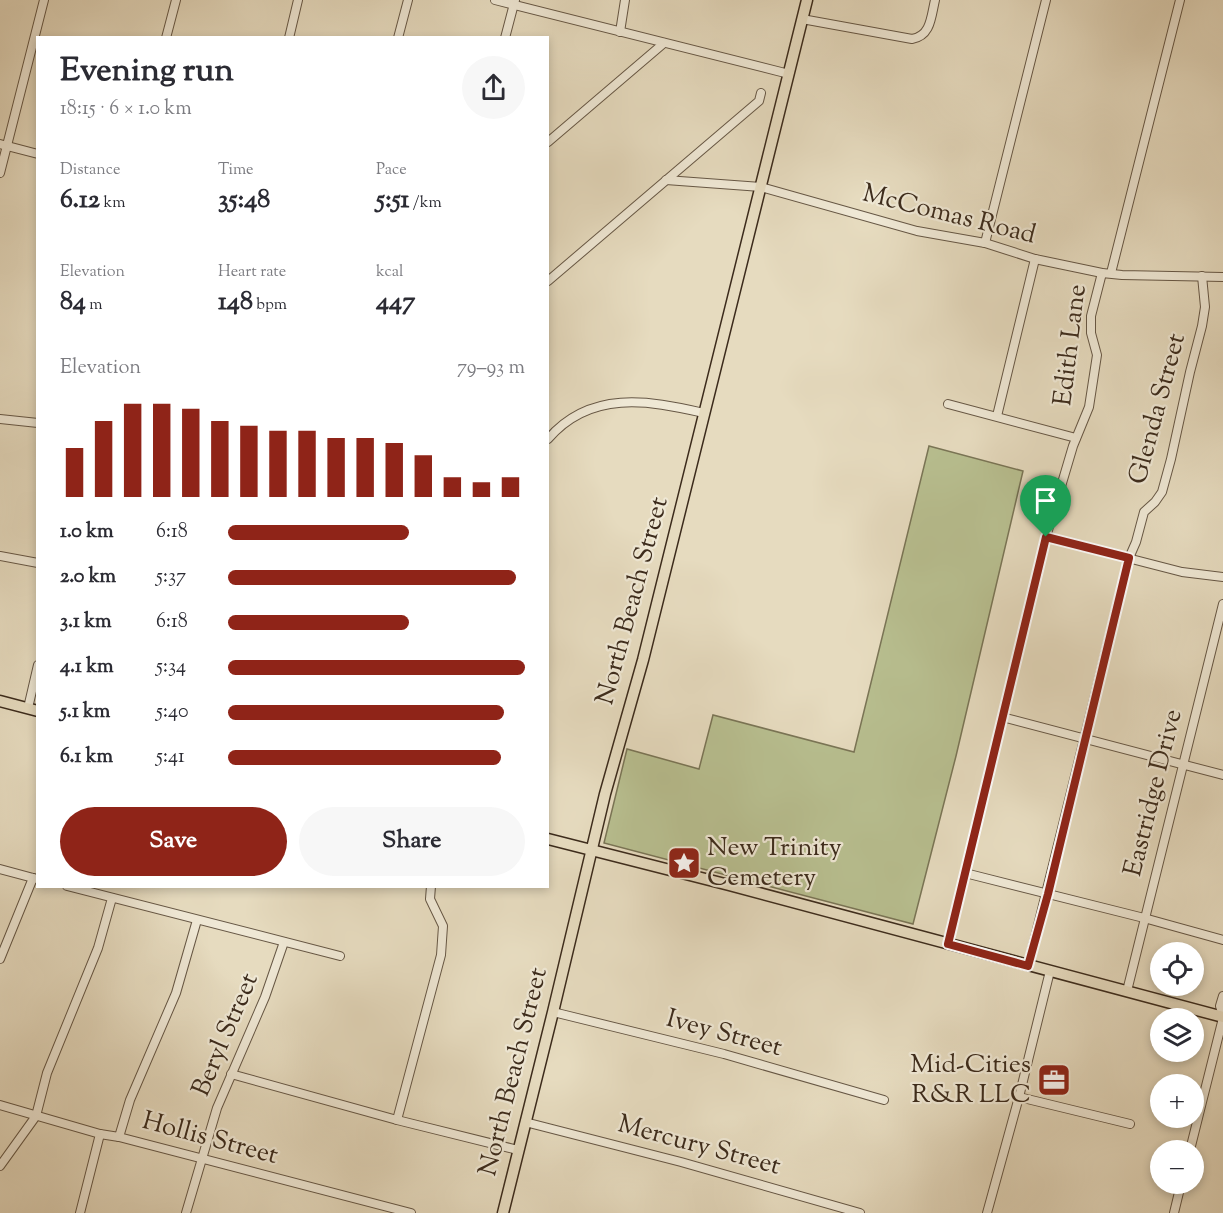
<!DOCTYPE html>
<html lang="en">
<head>
<meta charset="utf-8">
<style>
	:root { --surface:#fff; --page:#f7f7f7; --text:#2b2b33; --muted:#7c7c81; --accent:#8f2418 }
	body { margin:0; font-family:"Sorts Mill Goudy",serif; background:var(--page); color:var(--text); height:100vh; display:flex; flex-direction:column; font-size:22px; white-space:nowrap }
	* { box-sizing:border-box; margin:0 }
	p { font-size:20px; color:var(--muted) }
	.icon { flex:none; width:33px; height:33px; fill:none; stroke:currentColor; stroke-width:2; stroke-linecap:round; stroke-linejoin:round }
	.map { position:relative; flex:1; overflow:hidden }
	.details { position:absolute; left:36px; top:36px; width:513px; height:852px; display:flex; flex-direction:column; background:var(--surface); border-radius:0px; box-shadow:0 3px 9px #0003 }
	.details>* { flex:none }
	.buttons { position:absolute; left:1150px; top:942px; display:grid; gap:12px }
	.buttons a { display:grid; place-items:center; width:54px; height:54px; border-radius:50%; background:var(--surface); box-shadow:0 3px 9px #0003; font-size:30px }
	.pin { position:absolute; display:grid; place-items:center; width:51px; height:51px; color:#fff; margin:-62px -26px; border-radius:50% 50% 50% 0; rotate:-45deg; box-shadow:0 0 6px #0007 }
	.pin .icon { rotate:45deg }
	.round { display:grid; place-items:center; flex:none; width:63px; height:63px; border-radius:32px; background:var(--page) }
	.summary { display:flex; align-items:center; justify-content:space-between; height:102px; padding:0 24px }
	h1 { font-size:33px; font-weight:700; line-height:45px }
	.figures { display:grid; grid-template-columns:repeat(3,1fr); gap:9px; height:102px; padding:6px 24px }
	.figures div { display:grid; align-content:center }
	.figures b { font-size:26px; font-weight:700 }
	.figures small { font-size:16px; font-weight:400 }
	.figures p { font-size:16px }
	.chart { height:168px; padding:12px 24px }
	.chart p { display:flex; justify-content:space-between }
	.chart svg { width:100%; height:108px; margin-top:6px; stroke:var(--accent); stroke-width:6 }
	.primary-button { display:flex; gap:12px; margin-top:auto; padding:12px 24px }
	.primary-button a { flex:1; height:69px; border-radius:36px; background:var(--accent); color:#fff; font-size:24px; font-weight:700; line-height:69px; text-align:center }
	.primary-button a+a { background:var(--page); color:var(--text) }
	ul { padding:0 24px; list-style:none; font-size:20px }
	li { display:grid; grid-template-columns:96px 72px 1fr; align-items:center; height:45px }
	li i { height:15px; border-radius:8px; background:var(--accent) }
	.map>svg:first-child { display:block }
	.green { fill:#b8bf90; stroke:#7a7556; stroke-width:1.5 }
	.lines { fill:none; stroke-linecap:round; stroke-linejoin:round }
	.minor-casing { stroke:#665745; stroke-width:10 }
	.major-casing { stroke:#3c2b1c; stroke-width:13 }
	.minor { stroke:#efe8d5; stroke-width:8 }
	.major { stroke:#e6dbbf; stroke-width:10 }
	.route-casing { stroke:#fff; stroke-width:12 }
	.route { stroke:#8f2418; stroke-width:8 }
	.labels { text-anchor:middle; dominant-baseline:central; stroke-width:4.5; stroke-linejoin:round; paint-order:stroke }
	.street-label { font-size:26px; fill:#3c2b1c; stroke:#efe8d5 }
	.poi-label { font-size:26px; fill:#3c2b1c; stroke:#efe8d5; text-anchor:start }
</style>
</head>
<body>
<div class="map">
<svg width="1223" height="1213" viewBox="0 0 1223 1213">
	<rect width="100%" height="100%" fill="#e6dbbf"/>
	<filter id="stains"><feTurbulence type="fractalNoise" baseFrequency=".00333" numOctaves="4"/><feColorMatrix values="0 0 0 0 .2 0 0 0 0 .09 0 0 0 0 .02 0 0 0 .5 -.17"/></filter>
	<radialGradient id="worn" r=".72"><stop offset=".6" stop-color="#630" stop-opacity="0"/><stop offset="1" stop-color="#630" stop-opacity=".3"/></radialGradient>
	<!-- green -->
	<polygon class="green" points="929,446 1023,471 956,756 913,924 604,843 627,749 699,769 713,715 854,752"/>
	<g class="lines">
		<defs>
			<g id="minor">
				<polyline points="495,0 789,74"/>
				<path d="M802 19 912 39C931 36 931 17 935 0"/>
				<polyline points="620,32 625,0"/>
				<polyline points="166,38 176,0"/>
				<polyline points="289,38 298,0"/>
				<polyline points="398,38 408,0"/>
				<polyline points="505,38 515,0"/>
				<polyline points="548,142 664,43"/>
				<polyline points="0,144 38,154"/>
				<polyline points="0,173 44,0"/>
				<polyline points="666,180 761,187 917,231 985,243 1035,259 1102,273 1122,275 1223,277"/>
				<polyline points="985,243 1046,0"/>
				<polyline points="1111,273 1180,0"/>
				<polyline points="548,281 759,101 761,93"/>
				<polyline points="948,404 1076,438"/>
				<polyline points="997,416 1035,259"/>
				<polyline points="0,419 38,423"/>
				<path d="M548 439C590 390 648 400 704 413"/>
				<polyline points="1046,537 1182,572 1223,577"/>
				<polyline points="0,556 38,563"/>
				<polyline points="28,708 38,665"/>
				<polyline points="1002,717 1223,775"/>
				<polyline points="0,869 37,879"/>
				<polyline points="965,873 1144,918 1223,940"/>
				<polyline points="67,886 340,956"/>
				<polyline points="948,944 1046,537 1073,446 1089,407 1097,355 1091,333 1091,316 1102,273"/>
				<polyline points="0,959 33,878"/>
				<polyline points="1028,966 1129,558 1136,542 1144,512 1155,502 1162,492 1171,459 1190,372 1202,326 1205,307 1202,276"/>
				<polyline points="1127,991 1223,604"/>
				<polyline points="1223,996 1220,1006 1223,1016"/>
				<polyline points="553,1012 724,1054 884,1100"/>
				<polyline points="231,1074 397,1120 518,1150"/>
				<polyline points="1019,1097 1130,1124"/>
				<polyline points="0,1105 100,1134 119,1137 411,1213"/>
				<polyline points="397,1120 441,955 443,926 430,899 431,886"/>
				<polyline points="525,1122 681,1162 860,1213"/>
				<polyline points="119,1137 130,1100 176,993 197,920"/>
				<polyline points="1190,1150 1223,1018"/>
				<polyline points="0,1166 36,1116 47,1073 98,948 112,898"/>
				<polyline points="80,1213 100,1134"/>
				<polyline points="186,1213 217,1108 265,997 284,942"/>
				<polyline points="987,1213 1019,1097 1050,971"/>
				<polyline points="1174,1213 1181,1184"/>
			</g>
			<g id="major">
				<polyline points="0,701 38,711"/>
				<polyline points="548,839 729,885 1223,1017"/>
				<polyline points="503,1213 553,1012 605,794 643,660 807,0"/>
			</g>
		</defs>
		<!-- minor casing -->
		<use href="#minor" class="minor-casing"/>
		<!-- major casing -->
		<use href="#major" class="major-casing"/>
		<!-- minor -->
		<use href="#minor" class="minor"/>
		<!-- major -->
		<use href="#major" class="major"/>
	</g>
	<g class="lines">
		<defs>
			<polygon id="route" points="1046,537 1129,558 1048,894 1028,966 948,944"/>
		</defs>
		<!-- route casing -->
		<use href="#route" class="route-casing"/>
		<!-- route -->
		<use href="#route" class="route"/>
	</g>
	<!-- icons -->
	<defs>
		<symbol id="sight-square" viewBox="-11 -11 22 22"><rect x="-9" y="-9" width="18" height="18" rx="4" fill="#8f2418" stroke="#efe8d5"/><path d="M0-6L1.8-2.2L6-1.7L2.9 1.2L3.7 5.4L0 3.3L-3.7 5.4L-2.9 1.2L-6-1.7L-1.8-2.2Z" fill="#fff"/></symbol>
		<symbol id="office-square" viewBox="-11 -11 22 22"><rect x="-9" y="-9" width="18" height="18" rx="4" fill="#8f2418" stroke="#efe8d5"/><path d="M-6-3h4V-5.5h4V-3h4V5H-6ZM-1-4.5V-3h2v-1.5ZM-6 0V1H6V0Z" fill="#fff"/></symbol>
	</defs>
	<g fill-rule="evenodd">
		<use href="#sight-square" x="665" y="844" width="38" height="38"/>
		<use href="#office-square" x="1035" y="1061" width="38" height="38"/>
	</g>
	<g class="labels">
		<!-- street labels -->
		<g class="street-label">
			<text transform="translate(949 215) rotate(14)">McComas Road</text>
			<text transform="translate(1071 345) rotate(-83)">Edith Lane</text>
			<text transform="translate(1158 409) rotate(-75)">Glenda Street</text>
			<text transform="translate(633 601) rotate(-75)">North Beach Street</text>
			<text transform="translate(1154 793) rotate(-76)">Eastridge Drive</text>
			<text transform="translate(724 1034) rotate(15)">Ivey Street</text>
			<text transform="translate(226 1035) rotate(-67)">Beryl Street</text>
			<text transform="translate(514 1072) rotate(-76)">North Beach Street</text>
			<text transform="translate(210 1139) rotate(15)">Hollis Street</text>
			<text transform="translate(699 1146) rotate(15)">Mercury Street</text>
		</g>
		<!-- poi labels -->
		<g class="poi-label">
			<text x="707" y="848">New Trinity<tspan x="707" dy="30">Cemetery</tspan></text>
			<text x="1031" y="1065" text-anchor="end">Mid-Cities<tspan x="1031" dy="30">R&amp;R LLC</tspan></text>
		</g>
	</g>
	<rect width="100%" height="100%" filter="url(#stains)"/>
	<rect width="100%" height="100%" fill="url(#worn)"/>
</svg>
<div class="buttons">
<a><svg class="icon" aria-label="locate" viewBox="0 0 24 24"><circle cx="12" cy="12" r="6"/><path d="M12 2v4M12 18v4M2 12h4M18 12h4"/></svg></a>
<a><svg class="icon" aria-label="layers" viewBox="0 0 24 24"><path d="M12 4l9 5-9 5-9-5zM3 14l9 5 9-5"/></svg></a>
<a>+</a>
<a>−</a>
</div>
<div class="pin" style="left:1046px;top:537px;background:#1e9e55"><svg class="icon" aria-label="arrive" viewBox="0 0 24 24"><path d="M6 21V4h12l-3 4 3 4H6"/></svg></div>
<section class="details">
<div class="summary"><div><h1>Evening run</h1><p>18:15 · 6 × 1.0 km</p></div><a class="round"><svg class="icon" aria-label="share" viewBox="0 0 24 24"><path d="M12 15V3M7 8l5-5 5 5M5 13v7h14v-7"/></svg></a></div>
<div class="figures">
<div><p>Distance</p><b>6.12<small> km</small></b></div>
<div><p>Time</p><b>35:48</b></div>
<div><p>Pace</p><b>5:51<small> /km</small></b></div>
</div>
<div class="figures">
<div><p>Elevation</p><b>84<small> m</small></b></div>
<div><p>Heart rate</p><b>148<small> bpm</small></b></div>
<div><p>kcal</p><b>447</b></div>
</div>
<div class="chart"><p><span>Elevation</span>79–93 m</p>
<svg viewBox="0 0 160 44" preserveAspectRatio="none"><path d="M5 44V24M15 44V13M25 44V6M35 44V6M45 44V8M55 44V13M65 44V15M75 44V17M85 44V17M95 44V20M105 44V20M115 44V22M125 44V27M135 44V36M145 44V38M155 44V36"/></svg>
</div>
<ul>
<li><b>1.0 km</b>6:18<i style="width:61%"></i></li>
<li><b>2.0 km</b>5:37<i style="width:97%"></i></li>
<li><b>3.1 km</b>6:18<i style="width:61%"></i></li>
<li><b>4.1 km</b>5:34<i style="width:100%"></i></li>
<li><b>5.1 km</b>5:40<i style="width:93%"></i></li>
<li><b>6.1 km</b>5:41<i style="width:92%"></i></li>
</ul>
<div class="primary-button"><a>Save</a><a>Share</a></div>
</section>
</div>
</body>
</html>
